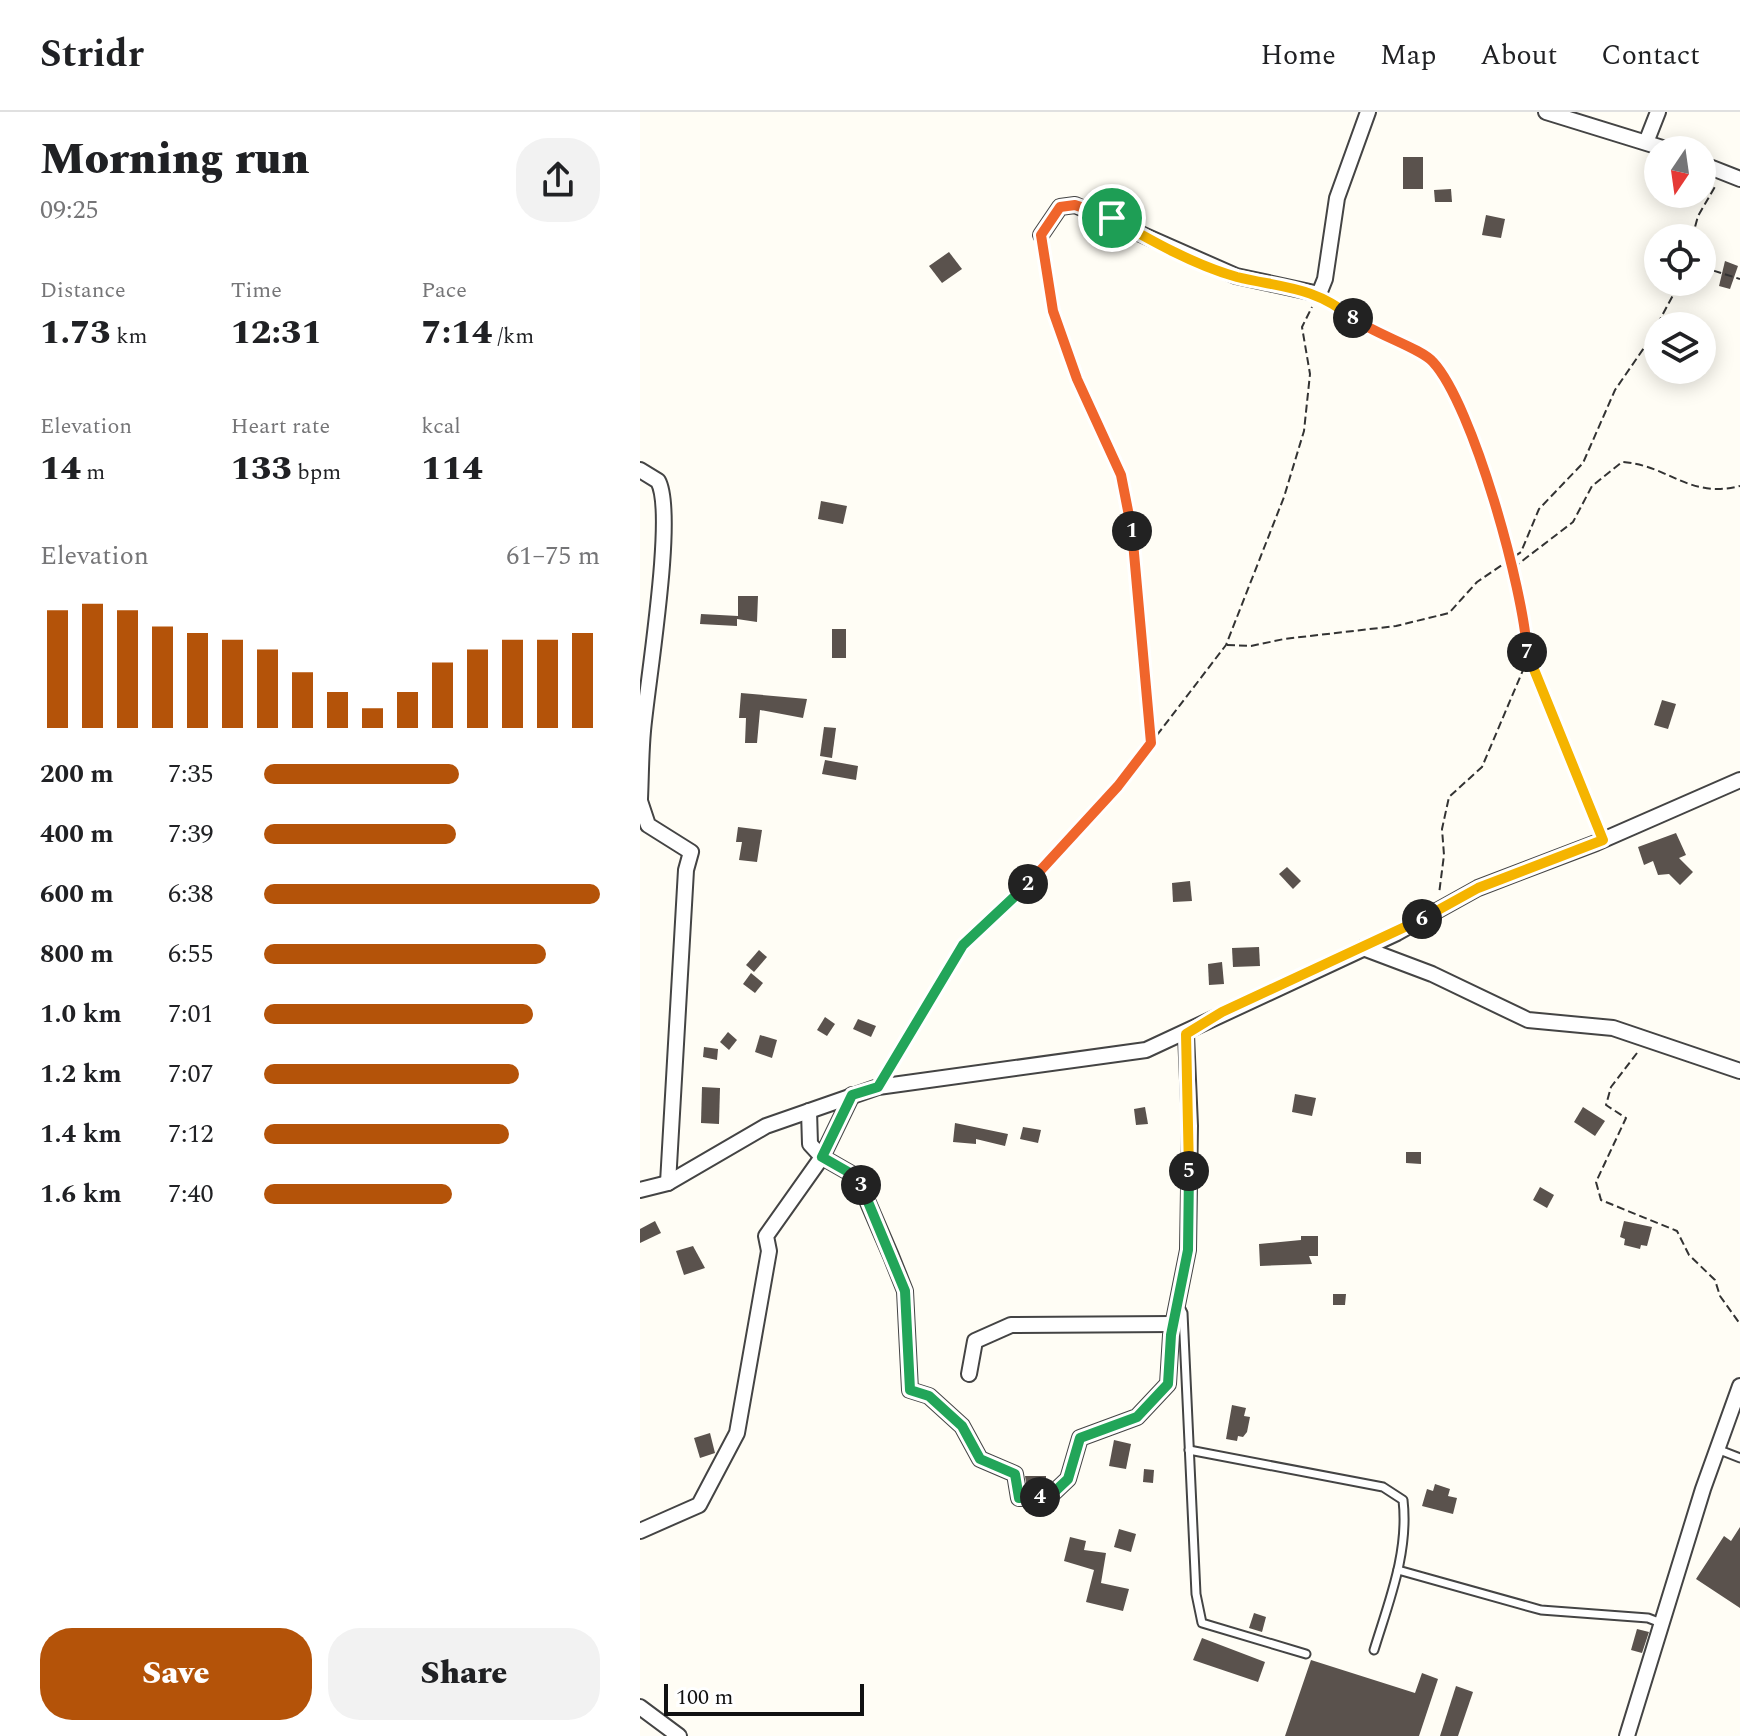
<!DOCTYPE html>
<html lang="en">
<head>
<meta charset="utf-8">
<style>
	:root { --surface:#fff; --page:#f2f2f2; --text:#202124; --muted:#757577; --line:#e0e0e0; --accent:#b45309 }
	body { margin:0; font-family:Spectral,serif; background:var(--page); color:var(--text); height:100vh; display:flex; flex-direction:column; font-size:30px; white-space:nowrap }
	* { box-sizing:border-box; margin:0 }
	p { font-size:26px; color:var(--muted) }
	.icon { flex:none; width:44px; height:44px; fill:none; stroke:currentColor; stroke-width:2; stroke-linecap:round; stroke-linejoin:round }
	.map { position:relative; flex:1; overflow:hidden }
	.details { display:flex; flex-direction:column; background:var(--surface); width:640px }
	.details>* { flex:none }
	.needle { width:52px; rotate:193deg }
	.fabs { position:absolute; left:1004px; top:24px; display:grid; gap:16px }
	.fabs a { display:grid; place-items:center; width:72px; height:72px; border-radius:50%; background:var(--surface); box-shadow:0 4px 20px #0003; font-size:40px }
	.scale { position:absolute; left:24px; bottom:20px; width:200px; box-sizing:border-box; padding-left:8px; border:4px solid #111; border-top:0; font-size:22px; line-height:28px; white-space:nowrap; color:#111; -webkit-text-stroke:6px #fff; paint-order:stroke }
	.pin { position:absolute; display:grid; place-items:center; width:68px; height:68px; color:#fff; margin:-34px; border:4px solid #fff; border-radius:50%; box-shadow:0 2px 8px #0007 }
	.km { position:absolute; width:40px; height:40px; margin:-20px; border-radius:50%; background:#222; color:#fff; font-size:22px; line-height:40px; text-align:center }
	.round { display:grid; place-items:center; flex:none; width:84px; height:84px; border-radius:32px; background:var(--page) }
	.summary { display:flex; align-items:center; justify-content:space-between; height:136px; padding:0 40px }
	h1 { font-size:44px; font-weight:800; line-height:60px }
	.stats { display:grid; grid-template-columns:repeat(3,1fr); gap:12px; height:136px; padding:8px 40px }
	.stats div { display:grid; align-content:center }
	.stats b { font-size:34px; font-weight:800 }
	.stats small { font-size:22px; font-weight:400 }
	.stats p { font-size:22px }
	.chart { height:224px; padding:16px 40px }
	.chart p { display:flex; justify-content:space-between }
	.chart svg { width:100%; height:144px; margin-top:8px; stroke:var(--accent); stroke-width:6 }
	.action { display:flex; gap:16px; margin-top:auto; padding:16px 40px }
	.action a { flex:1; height:92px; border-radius:32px; background:var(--accent); color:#fff; font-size:32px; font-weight:800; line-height:92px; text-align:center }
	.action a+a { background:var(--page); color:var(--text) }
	ul { padding:0 40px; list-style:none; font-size:26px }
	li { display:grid; grid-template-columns:128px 96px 1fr; align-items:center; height:60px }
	li i { height:20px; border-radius:10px; background:var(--accent) }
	header { display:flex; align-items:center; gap:48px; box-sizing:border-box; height:112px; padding:0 40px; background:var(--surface); border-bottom:2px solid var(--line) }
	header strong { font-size:38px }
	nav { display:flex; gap:44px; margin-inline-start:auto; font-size:28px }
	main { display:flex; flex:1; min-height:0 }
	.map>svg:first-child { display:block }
	.building { fill:#5a524d }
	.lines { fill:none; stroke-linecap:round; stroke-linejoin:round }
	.service-casing { stroke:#444; stroke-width:11 }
	.minor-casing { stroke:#444; stroke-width:18 }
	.path { stroke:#333; stroke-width:2; stroke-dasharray:8 4; stroke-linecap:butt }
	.service { stroke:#fff; stroke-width:7 }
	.minor { stroke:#fff; stroke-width:14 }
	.split-1-casing { stroke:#fff; stroke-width:16 }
	.split-2-casing { stroke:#fff; stroke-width:16 }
	.split-3-casing { stroke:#fff; stroke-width:16 }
	.split-4-casing { stroke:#fff; stroke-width:16 }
	.split-5-casing { stroke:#fff; stroke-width:16 }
	.split-6-casing { stroke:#fff; stroke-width:16 }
	.split-7-casing { stroke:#fff; stroke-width:16 }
	.split-8-casing { stroke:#fff; stroke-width:16 }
	.split-9-casing { stroke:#fff; stroke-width:16 }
	.split-1 { stroke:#f0652b; stroke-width:10 }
	.split-2 { stroke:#f0652b; stroke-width:10 }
	.split-3 { stroke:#22a559; stroke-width:10 }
	.split-4 { stroke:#22a559; stroke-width:10 }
	.split-5 { stroke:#22a559; stroke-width:10 }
	.split-6 { stroke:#f5b400; stroke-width:10 }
	.split-7 { stroke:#f5b400; stroke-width:10 }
	.split-8 { stroke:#f0652b; stroke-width:10 }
	.split-9 { stroke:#f5b400; stroke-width:10 }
</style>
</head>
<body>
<header>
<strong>Stridr</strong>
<nav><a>Home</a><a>Map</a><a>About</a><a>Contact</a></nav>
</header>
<main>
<section class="details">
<div class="summary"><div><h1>Morning run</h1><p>09:25</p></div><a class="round"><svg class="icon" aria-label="share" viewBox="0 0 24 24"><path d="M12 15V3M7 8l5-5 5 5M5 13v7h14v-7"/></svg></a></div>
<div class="stats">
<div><p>Distance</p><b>1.73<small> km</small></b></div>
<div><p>Time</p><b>12:31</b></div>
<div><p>Pace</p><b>7:14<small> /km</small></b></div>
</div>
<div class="stats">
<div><p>Elevation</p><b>14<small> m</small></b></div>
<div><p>Heart rate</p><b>133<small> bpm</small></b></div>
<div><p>kcal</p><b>114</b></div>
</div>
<div class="chart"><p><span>Elevation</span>61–75 m</p>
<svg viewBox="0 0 160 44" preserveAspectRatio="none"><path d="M5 44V8M15 44V6M25 44V8M35 44V13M45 44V15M55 44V17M65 44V20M75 44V27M85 44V33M95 44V38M105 44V33M115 44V24M125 44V20M135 44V17M145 44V17M155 44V15"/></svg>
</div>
<ul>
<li><b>200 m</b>7:35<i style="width:58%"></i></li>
<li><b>400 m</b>7:39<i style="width:57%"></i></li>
<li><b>600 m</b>6:38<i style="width:100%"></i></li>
<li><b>800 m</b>6:55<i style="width:84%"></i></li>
<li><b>1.0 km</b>7:01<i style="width:80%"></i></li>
<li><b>1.2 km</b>7:07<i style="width:76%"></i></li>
<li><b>1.4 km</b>7:12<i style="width:73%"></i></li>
<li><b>1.6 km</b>7:40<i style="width:56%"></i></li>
</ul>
<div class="action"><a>Save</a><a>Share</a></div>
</section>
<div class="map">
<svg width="1100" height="1624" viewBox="0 0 1100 1624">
	<rect width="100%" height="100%" fill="#fffdf5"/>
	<!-- building -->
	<g class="building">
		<rect x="763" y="45" width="20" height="32"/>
		<polygon points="811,77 812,90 795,90 794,78"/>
		<polygon points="846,103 865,107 861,126 842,123"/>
		<polygon points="309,140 322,157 302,171 289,154"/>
		<polygon points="1085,149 1098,154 1090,177 1079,174"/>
		<polygon points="181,389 207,394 203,412 178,407"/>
		<polygon points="98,484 118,484 117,510 97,507 97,514 60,512 61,502 98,504"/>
		<rect x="192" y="517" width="14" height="29"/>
		<polygon points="101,581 167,587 163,606 120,598 117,631 105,631 106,606 99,606"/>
		<polygon points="1022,588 1036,592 1028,617 1014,613"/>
		<polygon points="184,615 196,616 192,646 180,644"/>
		<polygon points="185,648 218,654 216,668 182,662"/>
		<polygon points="98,715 122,718 117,750 99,748 102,730 96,730"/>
		<polygon points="1036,721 1046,743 1039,746 1053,760 1040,773 1029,762 1018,763 1013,749 1004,753 998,735"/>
		<polygon points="647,755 661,769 653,777 639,762"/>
		<polygon points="550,769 552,789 533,790 532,771"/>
		<polygon points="619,835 620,854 593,855 592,836"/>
		<polygon points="119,838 127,845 114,860 106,853"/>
		<polygon points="582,850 584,872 569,873 568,852"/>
		<polygon points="111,861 123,871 115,881 103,872"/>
		<polygon points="185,905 195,912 187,924 177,918"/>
		<polygon points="218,907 236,914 231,925 213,917"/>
		<polygon points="88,920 97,928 89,938 80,930"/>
		<polygon points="120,923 137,928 132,946 115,940"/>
		<polygon points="64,935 78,937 77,948 63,945"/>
		<polygon points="62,975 80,976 79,1012 61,1011"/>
		<polygon points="655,982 676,986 672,1004 652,1000"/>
		<polygon points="505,995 508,1012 496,1013 494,997"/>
		<polygon points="943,995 965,1009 955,1024 934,1010"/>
		<polygon points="315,1011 368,1022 365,1034 336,1027 336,1032 313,1030"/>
		<polygon points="383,1015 401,1018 398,1031 380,1027"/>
		<polygon points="766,1040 781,1040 781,1052 766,1051"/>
		<polygon points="900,1075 914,1083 907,1096 893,1088"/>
		<polygon points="15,1109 21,1121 0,1131 0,1117"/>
		<polygon points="984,1109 1012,1115 1007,1134 1001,1133 1000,1137 984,1133 985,1127 980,1125"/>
		<polygon points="661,1124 678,1124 678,1144 669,1144 672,1152 620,1154 619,1132 661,1128"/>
		<polygon points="53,1134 65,1156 44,1163 36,1139"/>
		<polygon points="693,1182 706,1182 705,1193 693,1193"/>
		<polygon points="592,1293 606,1296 604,1304 610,1305 607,1320 603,1325 598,1324 597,1329 586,1327"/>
		<polygon points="70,1321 75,1341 60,1346 54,1326"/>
		<polygon points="474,1328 491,1332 486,1357 469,1354"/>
		<polygon points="504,1357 514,1358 513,1371 503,1370"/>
		<polygon points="385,1364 406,1364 406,1374 387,1376"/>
		<polygon points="795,1372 810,1377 808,1384 817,1386 813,1402 782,1394 787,1377 793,1379"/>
		<polygon points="1100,1415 1100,1496 1056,1467 1084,1424 1091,1429"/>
		<polygon points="479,1417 496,1422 491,1440 474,1435"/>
		<polygon points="430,1425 446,1429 444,1438 466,1441 461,1471 489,1477 483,1499 446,1490 454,1458 424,1449"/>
		<polygon points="614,1501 626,1505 622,1520 609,1516"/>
		<polygon points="997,1517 1009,1520 1002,1541 991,1538"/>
		<polygon points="562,1526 625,1550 618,1570 553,1548"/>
		<polygon points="671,1548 775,1581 782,1561 798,1567 779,1624 645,1624"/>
		<polygon points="816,1574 833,1580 818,1624 800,1624"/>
	</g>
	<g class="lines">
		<defs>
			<g id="service">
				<polyline points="540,1195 543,1201 556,1482 562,1511 666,1542"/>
				<polyline points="1077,1337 1100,1346"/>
				<path d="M549 1338 743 1375 763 1388C769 1440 749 1489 734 1538"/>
				<polyline points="758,1458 901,1498 1008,1506 1021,1511"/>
			</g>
			<g id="minor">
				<polyline points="906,0 1029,38"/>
				<polyline points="1007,28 1018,0"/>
				<polyline points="1062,52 1100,67"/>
				<polyline points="401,123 420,95 435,93 596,164 679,182 685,167 697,86 728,0"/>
				<path d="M0 358 18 369C36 401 7 572 3 619 1 641 1 664 0 687"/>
				<polyline points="0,689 8,713 51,740 46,758 28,1071"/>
				<polyline points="723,836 792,862 888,908 973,916 1100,959"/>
				<polyline points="169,999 170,1032 182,1045 217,1065 251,1144 265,1179 270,1278 289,1284 322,1314 340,1347 375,1362 379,1386 409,1385 428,1367 440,1326 497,1305 528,1272 531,1223 548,1138 550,1014 546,922"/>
				<polyline points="0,1078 28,1071 126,1014 238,975 506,938 757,821 838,776 956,731 1100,668"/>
				<polyline points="329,1262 335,1229 371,1213 533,1212"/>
				<polyline points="0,1419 59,1393 97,1321 129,1139 126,1124 182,1045 212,983"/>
				<polyline points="0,1595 39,1624"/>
				<polyline points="987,1624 1063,1377 1100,1274"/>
			</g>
		</defs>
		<!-- service casing -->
		<use href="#service" class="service-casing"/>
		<!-- minor casing -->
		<use href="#minor" class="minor-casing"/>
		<!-- path -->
		<g class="path">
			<polyline points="1052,126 1058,104 1076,73"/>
			<polyline points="403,137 413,199 437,267 481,363 495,435 510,630"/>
			<polyline points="1062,155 1100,167"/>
			<polyline points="689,189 732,220 791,247 810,272 858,402 887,526 886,551 842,655 809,685 802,717 804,743 799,782"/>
			<path d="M873 456 933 410 952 374 982 350C1029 353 1048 387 1100 374"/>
			<polyline points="587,533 611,534 644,527 756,514 809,501 837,470 881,440 899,397 943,351 975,278 1008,230 1040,170"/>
			<polyline points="888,544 919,613 958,716"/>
			<polyline points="997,941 971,975 966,993 986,1006 956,1070 961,1088 1037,1119 1049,1143 1075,1168 1080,1184 1100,1212"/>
			<polyline points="248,958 323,833 401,760 478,674 586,533 644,385 664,319 670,262 662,215 672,195"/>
		</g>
		<!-- service -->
		<use href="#service" class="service"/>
		<!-- minor -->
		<use href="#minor" class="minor"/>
	</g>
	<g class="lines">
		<defs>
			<polyline id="split-1" points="472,106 435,93 420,95 401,123 413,199 437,267 481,363 492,419"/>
			<polyline id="split-2" points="388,772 478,674 511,631 492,419"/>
			<polyline id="split-3" points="221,1073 217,1065 182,1045 212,983 238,975 323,833 388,772"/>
			<polyline id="split-4" points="221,1073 265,1179 270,1278 289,1284 322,1314 340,1347 375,1362 379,1386 400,1385"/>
			<polyline id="split-5" points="400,1385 409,1385 428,1367 440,1326 497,1305 528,1272 531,1223 548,1138 549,1059"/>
			<polyline id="split-6" points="549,1059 546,922 582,900 782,807"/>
			<polyline id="split-7" points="782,807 838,776 963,728 887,540"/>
			<path id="split-8" d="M713 206C734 222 781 236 793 250 833 293 884 479 887 540"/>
			<path id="split-9" d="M472 106C510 128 554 153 597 165 643 176 673 174 713 206"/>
		</defs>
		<!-- split-1 casing -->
		<use href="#split-1" class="split-1-casing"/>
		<!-- split-2 casing -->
		<use href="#split-2" class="split-2-casing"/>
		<!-- split-3 casing -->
		<use href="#split-3" class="split-3-casing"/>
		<!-- split-4 casing -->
		<use href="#split-4" class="split-4-casing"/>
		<!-- split-5 casing -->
		<use href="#split-5" class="split-5-casing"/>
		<!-- split-6 casing -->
		<use href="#split-6" class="split-6-casing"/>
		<!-- split-7 casing -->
		<use href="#split-7" class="split-7-casing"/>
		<!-- split-8 casing -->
		<use href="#split-8" class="split-8-casing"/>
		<!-- split-9 casing -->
		<use href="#split-9" class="split-9-casing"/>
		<!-- split-1 -->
		<use href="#split-1" class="split-1"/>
		<!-- split-2 -->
		<use href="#split-2" class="split-2"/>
		<!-- split-3 -->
		<use href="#split-3" class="split-3"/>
		<!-- split-4 -->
		<use href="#split-4" class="split-4"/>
		<!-- split-5 -->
		<use href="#split-5" class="split-5"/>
		<!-- split-6 -->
		<use href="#split-6" class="split-6"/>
		<!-- split-7 -->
		<use href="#split-7" class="split-7"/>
		<!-- split-8 -->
		<use href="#split-8" class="split-8"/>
		<!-- split-9 -->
		<use href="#split-9" class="split-9"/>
	</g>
</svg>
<div class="fabs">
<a><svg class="needle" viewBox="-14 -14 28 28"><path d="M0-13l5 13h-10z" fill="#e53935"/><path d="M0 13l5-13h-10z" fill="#757577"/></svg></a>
<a><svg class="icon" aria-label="locate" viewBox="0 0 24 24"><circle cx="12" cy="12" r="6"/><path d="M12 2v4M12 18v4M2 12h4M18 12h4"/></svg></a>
<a><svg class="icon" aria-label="layers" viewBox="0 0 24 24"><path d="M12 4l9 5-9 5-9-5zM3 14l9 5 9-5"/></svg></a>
</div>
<div class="scale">100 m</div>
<div class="pin" style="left:472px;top:106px;background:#1e9e55"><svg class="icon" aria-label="arrive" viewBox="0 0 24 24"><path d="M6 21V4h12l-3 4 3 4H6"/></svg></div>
<b class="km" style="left:492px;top:419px">1</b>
<b class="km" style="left:388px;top:772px">2</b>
<b class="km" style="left:221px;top:1073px">3</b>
<b class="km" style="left:400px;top:1385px">4</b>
<b class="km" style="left:549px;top:1059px">5</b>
<b class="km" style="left:782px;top:807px">6</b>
<b class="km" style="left:887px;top:540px">7</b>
<b class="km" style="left:713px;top:206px">8</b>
</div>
</main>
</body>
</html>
